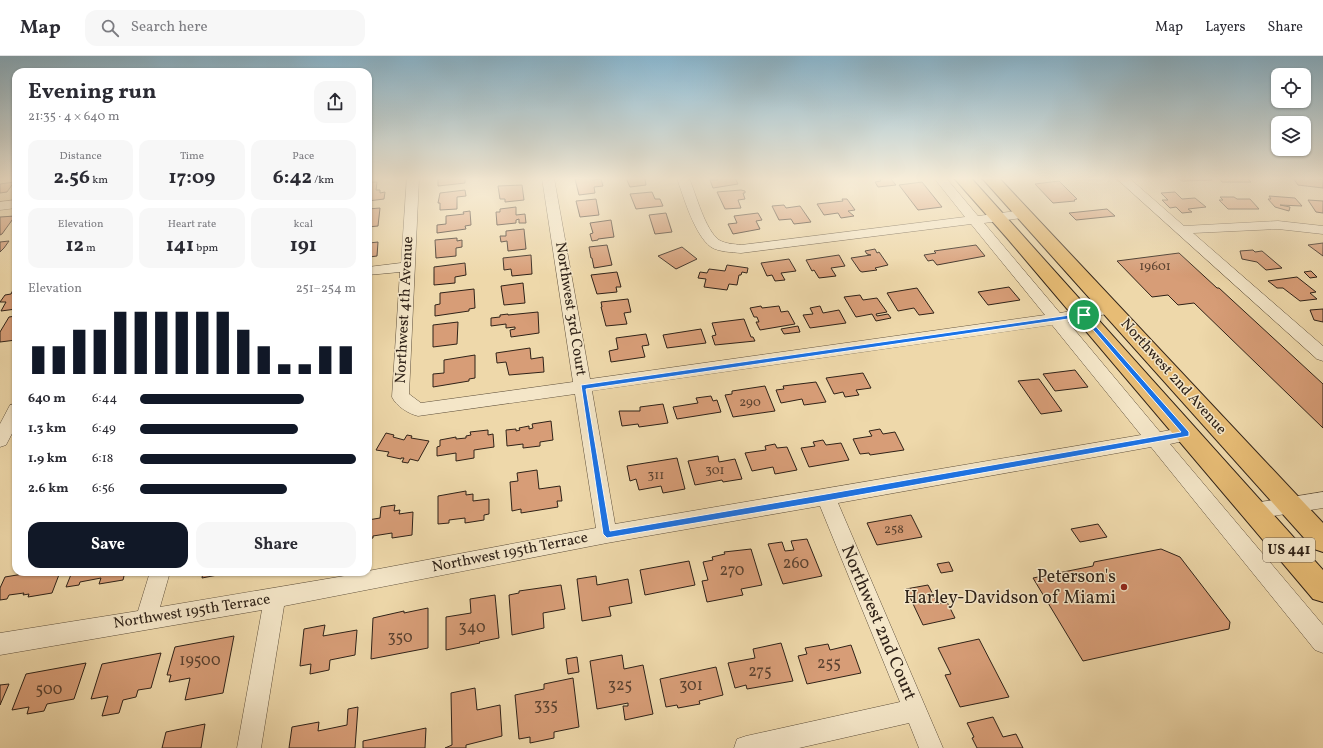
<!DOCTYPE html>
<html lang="en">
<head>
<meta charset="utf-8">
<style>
	:root { --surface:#fff; --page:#f7f7f7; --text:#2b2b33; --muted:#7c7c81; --line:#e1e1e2; --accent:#111827 }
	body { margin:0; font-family:Vollkorn,serif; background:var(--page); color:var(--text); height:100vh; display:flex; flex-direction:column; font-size:15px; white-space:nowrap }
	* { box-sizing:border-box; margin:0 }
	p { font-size:13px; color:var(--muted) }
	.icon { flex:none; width:22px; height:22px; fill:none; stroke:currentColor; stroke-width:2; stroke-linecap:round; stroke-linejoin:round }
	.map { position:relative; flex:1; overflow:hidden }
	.panel { position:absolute; left:12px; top:12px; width:360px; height:508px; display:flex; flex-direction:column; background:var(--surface); border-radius:12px; box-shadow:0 1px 3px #0004 }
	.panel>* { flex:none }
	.buttons { position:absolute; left:1271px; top:12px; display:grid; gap:8px }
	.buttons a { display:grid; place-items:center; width:40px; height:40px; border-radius:8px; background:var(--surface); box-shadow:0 1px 3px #0004; font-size:20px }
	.pin { position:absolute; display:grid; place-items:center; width:34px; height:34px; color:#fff; margin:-17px; border:2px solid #fff; border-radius:50%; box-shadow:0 1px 4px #0007 }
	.round { display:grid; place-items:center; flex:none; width:42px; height:42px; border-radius:12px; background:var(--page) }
	.headline { display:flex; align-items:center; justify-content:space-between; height:68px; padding:0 16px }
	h1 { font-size:22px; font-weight:700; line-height:30px }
	.stats { display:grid; grid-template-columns:repeat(3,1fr); gap:6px; height:68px; padding:4px 16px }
	.stats div { display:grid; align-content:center; border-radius:10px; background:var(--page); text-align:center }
	.stats b { font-size:20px; font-weight:700 }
	.stats small { font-size:11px; font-weight:400 }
	.stats p { font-size:11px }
	.chart { height:112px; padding:8px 16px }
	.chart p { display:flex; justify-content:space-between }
	.chart svg { width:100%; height:72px; margin-top:4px; stroke:var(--accent); stroke-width:6 }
	.action { display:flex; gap:8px; margin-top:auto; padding:8px 16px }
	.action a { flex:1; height:46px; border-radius:12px; background:var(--accent); color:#fff; font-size:16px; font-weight:700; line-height:46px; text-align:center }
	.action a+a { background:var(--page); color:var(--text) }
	ul { padding:0 16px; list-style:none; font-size:13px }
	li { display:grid; grid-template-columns:64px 48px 1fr; align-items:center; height:30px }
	li i { height:10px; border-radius:5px; background:var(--accent) }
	header { display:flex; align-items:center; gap:24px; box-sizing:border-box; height:56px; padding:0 20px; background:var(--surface); border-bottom:1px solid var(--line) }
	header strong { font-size:19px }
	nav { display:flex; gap:22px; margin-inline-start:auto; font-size:14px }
	.search { width:280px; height:36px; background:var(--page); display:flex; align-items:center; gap:10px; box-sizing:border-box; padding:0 14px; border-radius:12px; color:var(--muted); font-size:15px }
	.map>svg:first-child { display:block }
	.building { fill:#d79d77; stroke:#2f2218 }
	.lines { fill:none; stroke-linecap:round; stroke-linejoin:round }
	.minor-casing { stroke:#5f503c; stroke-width:1 }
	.primary-casing { stroke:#2f2218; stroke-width:2 }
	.minor { fill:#f4e6c8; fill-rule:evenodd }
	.primary { fill:#e7bc75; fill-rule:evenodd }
	.route { fill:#1a73e8; stroke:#fff; fill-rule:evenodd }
	.poi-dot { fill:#8f2418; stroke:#f4e6c8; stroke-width:1.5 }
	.labels { text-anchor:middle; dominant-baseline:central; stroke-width:3; stroke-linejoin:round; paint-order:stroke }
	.number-label { font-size:13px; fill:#594130 }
	.shield { fill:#f4e6c8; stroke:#6a5d4d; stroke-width:1 }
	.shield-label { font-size:14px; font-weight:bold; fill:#2f2218 }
	.street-label { font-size:15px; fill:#2f2218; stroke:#f4e6c8 }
	.near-number-label { font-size:16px; fill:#594130 }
	.near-poi-label { font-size:18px; fill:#2f2218; stroke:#f4e6c8; text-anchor:end }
	.near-street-label { font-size:18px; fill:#2f2218; stroke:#f4e6c8 }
</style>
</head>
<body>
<header>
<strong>Map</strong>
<div class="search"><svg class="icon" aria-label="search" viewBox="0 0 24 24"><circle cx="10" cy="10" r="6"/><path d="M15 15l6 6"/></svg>Search here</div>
<nav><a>Map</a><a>Layers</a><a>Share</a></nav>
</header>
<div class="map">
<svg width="1323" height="692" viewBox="0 0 1323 692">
	<rect width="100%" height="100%" fill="#eed8aa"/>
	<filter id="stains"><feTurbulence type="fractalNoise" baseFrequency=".005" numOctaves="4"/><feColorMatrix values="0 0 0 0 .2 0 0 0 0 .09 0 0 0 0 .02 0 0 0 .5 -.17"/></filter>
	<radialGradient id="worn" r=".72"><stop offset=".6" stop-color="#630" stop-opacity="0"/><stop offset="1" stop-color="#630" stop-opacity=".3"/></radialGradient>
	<!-- building -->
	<g class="building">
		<polygon points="446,122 465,122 465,127 438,130 438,123"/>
		<polygon points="592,122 592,124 601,123 603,130 594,131 595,137 579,139 575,123"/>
		<polygon points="626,122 645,122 646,129 630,131"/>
		<polygon points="717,122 735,122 738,128 713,132 710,124 718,124"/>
		<polygon points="879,122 890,122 896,129 878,131 875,126 881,125"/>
		<polygon points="1178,122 1209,122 1212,124 1182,125"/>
		<polygon points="1219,122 1247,122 1251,126 1222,126"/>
		<polygon points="1293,122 1315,122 1323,124 1323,132 1298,129"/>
		<polygon points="1059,125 1077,143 1074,144 1075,145 1053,147 1035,128"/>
		<polygon points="14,126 7,136 0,137 0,128"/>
		<polygon points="370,126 377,126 376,134 380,134 380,137 385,136 384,143 368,145 368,128"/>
		<polygon points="922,126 942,151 918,154 899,129"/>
		<polygon points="522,129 524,144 505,146 505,143 500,143 498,130"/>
		<polygon points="465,134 466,140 457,141 457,153 440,154 440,147 438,147 440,137"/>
		<polygon points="741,134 745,135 745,137 743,137 745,143 738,144 741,152 725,153 717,136"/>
		<polygon points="652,136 655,143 660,143 663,150 636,153 630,138"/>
		<polygon points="1175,136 1182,143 1195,142 1206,151 1188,153 1192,156 1182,157 1176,151 1170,152 1162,144 1168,144 1161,137"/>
		<polygon points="1269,140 1295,142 1302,150 1280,149 1290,151 1289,155 1275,151 1268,143 1271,143"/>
		<polygon points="1220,141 1234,141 1237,143 1250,143 1259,153 1228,153 1219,144 1223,144"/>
		<polygon points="596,143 599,159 580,161 576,145"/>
		<polygon points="842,143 847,143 855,154 848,155 854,160 841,162 838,157 824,159 817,148 843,145"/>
		<polygon points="1308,144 1323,145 1323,157 1316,156"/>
		<polygon points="784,149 786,152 800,150 811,166 794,168 791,163 779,164 772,150"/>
		<polygon points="516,151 516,159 525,158 526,167 519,167 519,163 516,164 516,167 497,169 496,156 500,156 500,153"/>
		<polygon points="380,152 378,170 368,171 368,153"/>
		<polygon points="1107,153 1115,160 1076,164 1069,157"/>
		<polygon points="470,155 471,169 465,170 466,173 437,177 437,169 446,168 446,160 464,158 463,156"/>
		<polygon points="666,157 672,176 655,178 649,159"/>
		<polygon points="758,157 762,164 756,165 760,173 733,178 728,168 737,167 734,160"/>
		<polygon points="15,160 2,178 0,179 0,161"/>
		<polygon points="611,164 614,181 598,183 598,184 592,185 590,178 593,177 590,167"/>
		<polygon points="524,173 526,193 508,195 507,185 501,186 500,180 506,180 506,175"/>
		<polygon points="370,180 369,187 378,186 377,200 369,201 370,198 368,198 368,181"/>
		<polygon points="457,182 457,185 462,184 462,191 456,192 456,200 436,202 435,184"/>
		<polygon points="9,185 4,192 0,196 0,186"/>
		<polygon points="1323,187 1323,200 1308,189"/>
		<polygon points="607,189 612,209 594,212 592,202 591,202 589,191"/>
		<polygon points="976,189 985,200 937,209 933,204 928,205 924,199 936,197 934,195"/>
		<polygon points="682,191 697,203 676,213 658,200"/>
		<polygon points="875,193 877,197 879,196 888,209 875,212 877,214 862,216 860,215 851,202 871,199 867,198 865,195"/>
		<polygon points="1253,194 1255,196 1262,195 1282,212 1266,214 1257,206 1242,203 1240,195"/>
		<polygon points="1179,197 1217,232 1219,232 1323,328 1323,372 1194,247 1178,249 1168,239 1152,241 1117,205"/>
		<polygon points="531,199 532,218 512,220 511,213 504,214 503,202"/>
		<polygon points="839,199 845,210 831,212 836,220 819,222 814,214 812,215 806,204"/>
		<polygon points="789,203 796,215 781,217 785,224 775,225 772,219 767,220 761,207"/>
		<polygon points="465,207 466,219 455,221 455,227 434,229 434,211"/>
		<polygon points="727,209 748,212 747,217 742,216 741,219 739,219 737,229 729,228 727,234 704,231 706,223 698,222 700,216 707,217 709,213 725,215"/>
		<polygon points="1311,215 1317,221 1310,222 1304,216"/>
		<polygon points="617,216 621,231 616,231 617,236 597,238 591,219"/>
		<polygon points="1297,221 1316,236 1310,237 1317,243 1300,245 1283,232 1277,232 1268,225"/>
		<polygon points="523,227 525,247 504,249 501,230"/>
		<polygon points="1009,231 1020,244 988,249 978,236"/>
		<polygon points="917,232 934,257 919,259 914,252 898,255 887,237"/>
		<polygon points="474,233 475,252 469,253 469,255 435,260 435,249 440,248 440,237"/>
		<polygon points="13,234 16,234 16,253 1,255 6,246 0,246 5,239 11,238"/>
		<polygon points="860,239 863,244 877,242 887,256 876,258 877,260 888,258 891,262 876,265 872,258 856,261 844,241"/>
		<polygon points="628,243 631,256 624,257 627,268 606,270 601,251 602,251 601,246"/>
		<polygon points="761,250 762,252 779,250 781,256 788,255 795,268 760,274 756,266 759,266 757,261 754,261 750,252"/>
		<polygon points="820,250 823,257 839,254 846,267 810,272 803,259 813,258 810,252"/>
		<polygon points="1323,253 1323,266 1314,264 1310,254"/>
		<polygon points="538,256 539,277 511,281 510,274 515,273 515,271 506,272 506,268 491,270 491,262 500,261 500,259 508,258 508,259"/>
		<polygon points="16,260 16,284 0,286 0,276 9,261"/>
		<polygon points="744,263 751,281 753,281 755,285 715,289 712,280 716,279 712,267"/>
		<polygon points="458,266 457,288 433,291 433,269"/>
		<polygon points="798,270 800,276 784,278 781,273"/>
		<polygon points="701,273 706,287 667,292 663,279"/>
		<polygon points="646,278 649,289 642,290 645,301 611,306 609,295 618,293 616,282"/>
		<polygon points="530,292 531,303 543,301 544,316 509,319 506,306 497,307 496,297"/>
		<polygon points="475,299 475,322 469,323 469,325 433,331 433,318 444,317 444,304"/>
		<polygon points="1075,314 1088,331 1055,335 1043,318"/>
		<polygon points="863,317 871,332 856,334 859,339 845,341 843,336 834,338 826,322"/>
		<polygon points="1039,323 1062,355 1041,358 1018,325"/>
		<polygon points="816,326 826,346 804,349 802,343 781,347 776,334 784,333 783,330"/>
		<polygon points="765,330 775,355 733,361 725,339 732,338 732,335"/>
		<polygon points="711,340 713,345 717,344 721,356 677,363 673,351 698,347 696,342"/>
		<polygon points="663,348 668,367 639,371 638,368 622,370 619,355 640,355 640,351"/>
		<polygon points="551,365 553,384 540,386 540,390 523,392 523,388 507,390 506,374 516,373 516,375 520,374 519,372 529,370 529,373 533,372 532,368"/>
		<polygon points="880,373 883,378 895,376 904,394 870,399 869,397 860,398 853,383 872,380 869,375"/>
		<polygon points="488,374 488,379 493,378 494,391 474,394 474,402 456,405 456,397 437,400 437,391 440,390 440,384 456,381 456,383 466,382 466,380 471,379 470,376"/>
		<polygon points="386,377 394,379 393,381 404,384 407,379 412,380 411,382 429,385 418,405 410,403 408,407 402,406 404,402 401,402 401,403 387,400 389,396 376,394"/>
		<polygon points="823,384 826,389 841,387 849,404 809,411 801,392 815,390 813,386"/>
		<polygon points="775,388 777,392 787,391 797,414 775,418 773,411 752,415 745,397 766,394 765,390"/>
		<polygon points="718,400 719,406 735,403 742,423 723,426 722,424 695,429 688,405"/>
		<polygon points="677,402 685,433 663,437 661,430 639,434 636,423 630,425 627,410"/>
		<polygon points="537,414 539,433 560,430 562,445 557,445 558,451 521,457 521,453 512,455 510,426 518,425 517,417"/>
		<polygon points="466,435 466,439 473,438 473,445 489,443 489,458 484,459 484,464 465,467 465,462 449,464 449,467 438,468 438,440"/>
		<polygon points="395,449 394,455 400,454 399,458 413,456 412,479 392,482 392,477 373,480 373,482 368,483 368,464 380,462 381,451"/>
		<polygon points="911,459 922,481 877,489 867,467"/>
		<polygon points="1098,468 1107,481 1080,486 1071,473"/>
		<polygon points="807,483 822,520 783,528 768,488 782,486 785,495 794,494 791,485"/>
		<polygon points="751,493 762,529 741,533 743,539 707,546 702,525 708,524 703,506 713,504 712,501 725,498 724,496"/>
		<polygon points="1161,493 1180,501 1230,566 1229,573 1083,605 1033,522 1093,510 1094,506"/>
		<polygon points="689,505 695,529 645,539 640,514"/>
		<polygon points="949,506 953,515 941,517 937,508"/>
		<polygon points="25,516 60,516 52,537 28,541 29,538 23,539 24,537 9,539 7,543 0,544 0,532 5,521 23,518"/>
		<polygon points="72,516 125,516 123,524 99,528 101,522 80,526 79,529 66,531"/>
		<polygon points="203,516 233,516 202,522"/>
		<polygon points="596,520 597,529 628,523 632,547 609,551 611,560 582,565 577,523"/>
		<polygon points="561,529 565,553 543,557 544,572 512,579 509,539 519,537 519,535"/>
		<polygon points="928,529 938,548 947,546 955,562 923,569 906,533"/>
		<polygon points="495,539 499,582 479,586 480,587 446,594 446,561 471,557 470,543"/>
		<polygon points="428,552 428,592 371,603 373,562 404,555 404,557"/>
		<polygon points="325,569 323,580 357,574 355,599 330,604 329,614 310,618 311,608 300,610 304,573"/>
		<polygon points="234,580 223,637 185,644 190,622 169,626 171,619 167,619 175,591"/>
		<polygon points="979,583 1009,641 960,651 945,619 951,618 938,592"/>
		<polygon points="781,587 793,625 747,633 746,629 735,632 728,607 755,602 753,593"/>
		<polygon points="828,588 830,594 851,589 861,617 807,628 798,600 807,598 805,592"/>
		<polygon points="161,597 151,632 138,634 136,641 123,644 119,657 102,660 108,640 91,643 102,608"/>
		<polygon points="622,599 624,613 643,609 653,658 625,664 623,650 628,650 628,647 597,653 590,605"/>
		<polygon points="577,601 579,616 568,618 566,603"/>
		<polygon points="86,607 74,643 47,648 44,655 27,658 29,651 12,654 26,618"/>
		<polygon points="716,611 723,639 699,645 700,648 678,652 677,649 666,651 660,623"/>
		<polygon points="573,622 579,671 554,676 554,682 530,687 530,681 519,683 515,639 544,633 544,628"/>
		<polygon points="9,628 0,649 0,629"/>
		<polygon points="475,632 477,654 500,649 502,680 466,689 466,692 445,692 452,689 451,637"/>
		<polygon points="358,651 355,692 289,692 292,671 319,666 318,675 347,669 348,653"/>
		<polygon points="993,661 1003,681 1016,678 1023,692 977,692 972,682 974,681 967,667"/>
		<polygon points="205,668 201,692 162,692 166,676"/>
		<polygon points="426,672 425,692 363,692 363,685"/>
	</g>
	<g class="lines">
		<defs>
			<g id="minor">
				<path d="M407 122H419L409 338 421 347 573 326 542 122H554L590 323 1045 259 971 168 741 197C731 196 719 196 711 191 695 180 683 140 677 122H689C696 138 705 174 719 184 726 188 734 188 741 189L965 161 934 122H946L978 160 1024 154 1029 155 1031 158 1029 161 984 167 1060 257 1111 248 1116 250 1119 253 1116 256 1068 266 1160 376 1186 371 1192 373 1195 378 1192 383 1170 388 1323 569V597L1315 594 1151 391 838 447 943 692H919L909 667 799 692H734L737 683 746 680 900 646 820 450 607 487 284 550 261 692H237L262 554 0 599V577L138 555 150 516H170L160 551 368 516V515L596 472 575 338 418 360C409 358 396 350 392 341L400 216 368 219V211L401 207ZM1052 269 1141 379 615 468 592 335Z"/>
				<polygon points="1116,122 1129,122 1184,170 1278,165 1323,170 1323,178 1278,173 1193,177 1323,290 1323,305 1317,303"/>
				<polygon points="16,144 16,152 0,154 0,146"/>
				<polygon points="16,348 16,370 6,389 0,391 0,368 10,349"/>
				<polygon points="1323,436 1323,452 1254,463 1247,461 1244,455 1247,449 1254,447"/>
			</g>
			<g id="primary">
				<polygon points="954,122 971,122 1323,514 1323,546 1313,543 1007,182"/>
				<polygon points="982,122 999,122 1323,467 1323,496 1314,493"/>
			</g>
		</defs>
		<!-- minor casing -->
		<use href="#minor" class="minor-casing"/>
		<!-- primary casing -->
		<use href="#primary" class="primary-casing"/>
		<!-- minor -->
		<use href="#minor" class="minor"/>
		<!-- primary -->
		<use href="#primary" class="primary"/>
	</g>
	<!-- sky -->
	<linearGradient id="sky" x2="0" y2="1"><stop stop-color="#89b6ce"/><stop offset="0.56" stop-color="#f7edd9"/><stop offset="1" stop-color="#f7edd9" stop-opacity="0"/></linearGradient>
	<rect width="1323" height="219" fill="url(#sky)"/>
	<!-- route -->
	<path class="route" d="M1084 257 1189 376V380L826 445 607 482 603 478 581 329ZM1082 261 1181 376 826 438 610 475 586 333Z"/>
	<!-- markers -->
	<circle class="poi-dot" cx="1124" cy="531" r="4"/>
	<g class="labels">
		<!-- number labels -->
		<g class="number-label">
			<text x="1155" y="211">19601</text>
			<text x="750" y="347">290</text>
			<text x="715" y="415">301</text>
			<text x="656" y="420">311</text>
			<text x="894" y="474">258</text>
		</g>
		<!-- shield labels -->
		<rect class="shield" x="1263" y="482" width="52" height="24" rx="3"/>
		<g class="shield-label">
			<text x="1289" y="494">US 441</text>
		</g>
		<!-- street labels -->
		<g class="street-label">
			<text transform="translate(570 253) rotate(81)">Northwest 3rd Court</text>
			<text transform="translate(405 254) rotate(-87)">Northwest 4th Avenue</text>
			<text transform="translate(1173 321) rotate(48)">Northwest 2nd Avenue</text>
			<text transform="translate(510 497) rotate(-11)">Northwest 195th Terrace</text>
			<text transform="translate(192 556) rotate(-9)">Northwest 195th Terrace</text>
		</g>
		<!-- near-number labels -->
		<g class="near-number-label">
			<text x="796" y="508">260</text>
			<text x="732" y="515">270</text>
			<text x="472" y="572">340</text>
			<text x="400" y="582">350</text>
			<text x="200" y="605">19500</text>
			<text x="829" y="608">255</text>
			<text x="760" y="616">275</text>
			<text x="620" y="630">325</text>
			<text x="691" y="630">301</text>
			<text x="49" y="634">500</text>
			<text x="546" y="650">335</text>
		</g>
		<!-- near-poi labels -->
		<g class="near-poi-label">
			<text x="1116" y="521">Peterson's<tspan x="1116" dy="21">Harley-Davidson of Miami</tspan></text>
		</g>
		<!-- near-street labels -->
		<g class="near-street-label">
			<text transform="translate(878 567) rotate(67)">Northwest 2nd Court</text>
		</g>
	</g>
	<rect width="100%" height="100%" filter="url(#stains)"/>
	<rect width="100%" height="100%" fill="url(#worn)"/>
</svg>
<div class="buttons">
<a><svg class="icon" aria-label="locate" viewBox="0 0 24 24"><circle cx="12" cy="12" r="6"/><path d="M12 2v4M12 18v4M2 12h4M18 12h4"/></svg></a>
<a><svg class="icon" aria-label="layers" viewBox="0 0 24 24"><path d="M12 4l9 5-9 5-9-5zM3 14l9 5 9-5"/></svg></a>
</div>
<div class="pin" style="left:1084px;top:259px;background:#1e9e55"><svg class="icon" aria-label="arrive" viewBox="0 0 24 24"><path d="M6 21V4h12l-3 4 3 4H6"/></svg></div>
<section class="panel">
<div class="headline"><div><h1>Evening run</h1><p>21:35 · 4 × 640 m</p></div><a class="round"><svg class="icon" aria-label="share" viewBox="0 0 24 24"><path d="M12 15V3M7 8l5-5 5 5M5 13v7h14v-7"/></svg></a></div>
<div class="stats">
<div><p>Distance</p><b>2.56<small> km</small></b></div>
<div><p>Time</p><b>17:09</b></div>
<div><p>Pace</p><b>6:42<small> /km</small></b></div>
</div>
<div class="stats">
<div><p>Elevation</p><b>12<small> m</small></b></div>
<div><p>Heart rate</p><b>141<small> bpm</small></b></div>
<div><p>kcal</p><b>191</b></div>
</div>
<div class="chart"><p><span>Elevation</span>251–254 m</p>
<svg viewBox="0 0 160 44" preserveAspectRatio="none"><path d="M5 44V27M15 44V27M25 44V17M35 44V17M45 44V6M55 44V6M65 44V6M75 44V6M85 44V6M95 44V6M105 44V17M115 44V27M125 44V38M135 44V38M145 44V27M155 44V27"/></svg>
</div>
<ul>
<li><b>640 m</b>6:44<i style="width:76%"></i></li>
<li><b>1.3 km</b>6:49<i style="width:73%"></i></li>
<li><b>1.9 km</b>6:18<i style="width:100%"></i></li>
<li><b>2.6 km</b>6:56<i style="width:68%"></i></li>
</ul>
<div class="action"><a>Save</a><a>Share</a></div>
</section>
</div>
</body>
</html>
